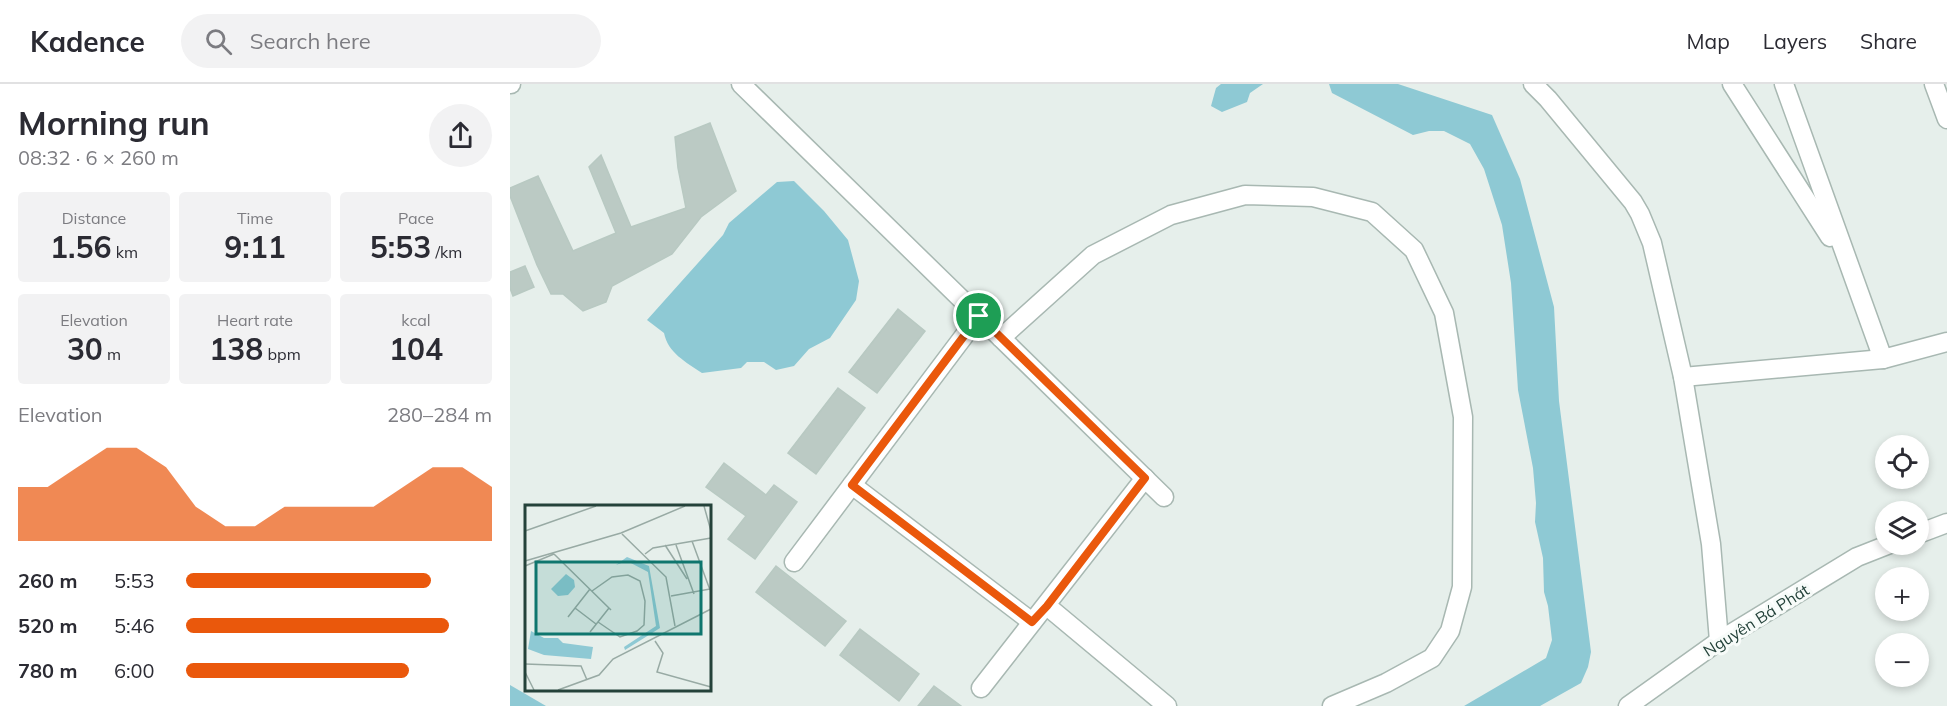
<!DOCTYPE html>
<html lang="en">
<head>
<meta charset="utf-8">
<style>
	:root { --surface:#fff; --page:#f2f2f3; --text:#2b2b33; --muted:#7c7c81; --line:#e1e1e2; --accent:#ea580c }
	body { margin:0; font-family:Mulish,sans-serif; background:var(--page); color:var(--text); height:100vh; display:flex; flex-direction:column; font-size:22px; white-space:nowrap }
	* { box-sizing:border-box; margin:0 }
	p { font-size:20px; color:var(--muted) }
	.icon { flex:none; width:33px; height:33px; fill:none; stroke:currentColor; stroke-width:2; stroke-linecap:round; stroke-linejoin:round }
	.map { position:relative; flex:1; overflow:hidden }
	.sheet { display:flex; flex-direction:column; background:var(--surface); width:510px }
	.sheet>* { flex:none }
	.buttons { position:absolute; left:1365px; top:351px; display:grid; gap:12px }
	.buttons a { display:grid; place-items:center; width:54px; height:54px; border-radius:50%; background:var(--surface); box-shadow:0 3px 9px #0003; font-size:30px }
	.pin { position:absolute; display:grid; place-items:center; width:51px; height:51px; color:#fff; margin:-26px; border:3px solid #fff; border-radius:50%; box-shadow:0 2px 6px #0007 }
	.round { display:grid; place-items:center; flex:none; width:63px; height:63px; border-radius:32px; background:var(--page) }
	.overview { display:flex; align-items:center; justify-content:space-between; height:102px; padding:0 18px }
	h1 { font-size:33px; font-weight:700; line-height:45px }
	.stats { display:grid; grid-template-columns:repeat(3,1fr); gap:9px; height:102px; padding:6px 18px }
	.stats div { display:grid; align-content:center; border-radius:6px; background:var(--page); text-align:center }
	.stats b { font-size:30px; font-weight:700 }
	.stats small { font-size:16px; font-weight:400 }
	.stats p { font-size:16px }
	.chart { height:168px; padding:12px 18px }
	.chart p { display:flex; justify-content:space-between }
	.chart svg { width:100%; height:108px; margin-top:6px; fill:var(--accent); opacity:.7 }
	ul { padding:0 18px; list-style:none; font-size:20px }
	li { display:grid; grid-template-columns:96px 72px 1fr; align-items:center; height:45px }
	li i { height:15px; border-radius:8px; background:var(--accent) }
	header { display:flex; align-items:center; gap:36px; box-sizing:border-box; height:84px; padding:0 30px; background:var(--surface); border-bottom:2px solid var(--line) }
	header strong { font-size:28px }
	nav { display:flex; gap:33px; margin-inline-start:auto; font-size:21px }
	.search { width:420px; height:54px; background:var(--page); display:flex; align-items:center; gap:15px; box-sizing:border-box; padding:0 21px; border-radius:33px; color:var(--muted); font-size:22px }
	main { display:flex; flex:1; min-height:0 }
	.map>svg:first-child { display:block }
	.water { fill:#8ec9d4 }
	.building { fill:#bbcac4; stroke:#b8c9c2; stroke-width:1.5 }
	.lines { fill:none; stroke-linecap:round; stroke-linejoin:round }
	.minor-casing { stroke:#a8b8b2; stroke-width:21 }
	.minor { stroke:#fff; stroke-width:18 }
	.route-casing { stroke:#fff; stroke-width:12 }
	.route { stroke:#ea580c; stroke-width:8 }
	.labels { text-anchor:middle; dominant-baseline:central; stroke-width:6; stroke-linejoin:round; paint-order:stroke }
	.street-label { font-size:16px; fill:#24423a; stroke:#f7fbf9 }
	.inset-road { fill:none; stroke:#98aaa4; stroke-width:1.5 }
	.view { fill:#0f766e; fill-opacity:0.15; stroke:#0f766e; stroke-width:3 }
	.inset-edge { fill:none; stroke:#24423a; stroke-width:3 }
</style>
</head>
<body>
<header>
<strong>Kadence</strong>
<div class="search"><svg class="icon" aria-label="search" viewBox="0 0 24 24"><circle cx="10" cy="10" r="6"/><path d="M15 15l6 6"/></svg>Search here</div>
<nav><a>Map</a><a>Layers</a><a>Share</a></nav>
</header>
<main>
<section class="sheet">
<div class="overview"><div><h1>Morning run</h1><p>08:32 · 6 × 260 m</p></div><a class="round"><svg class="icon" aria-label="share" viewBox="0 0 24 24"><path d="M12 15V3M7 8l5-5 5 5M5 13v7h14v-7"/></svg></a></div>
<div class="stats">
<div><p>Distance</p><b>1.56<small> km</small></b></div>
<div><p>Time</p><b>9:11</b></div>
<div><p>Pace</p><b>5:53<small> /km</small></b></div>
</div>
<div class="stats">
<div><p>Elevation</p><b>30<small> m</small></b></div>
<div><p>Heart rate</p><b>138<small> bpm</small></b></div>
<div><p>kcal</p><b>104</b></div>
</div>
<div class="chart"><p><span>Elevation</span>280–284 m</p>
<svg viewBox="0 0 160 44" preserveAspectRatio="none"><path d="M0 44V22L10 22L20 14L30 6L40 6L50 14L60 30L70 38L80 38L90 30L100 30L110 30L120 30L130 22L140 14L150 14L160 22V44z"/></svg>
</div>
<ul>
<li><b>260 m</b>5:53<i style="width:80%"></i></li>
<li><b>520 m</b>5:46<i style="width:86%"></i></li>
<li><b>780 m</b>6:00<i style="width:73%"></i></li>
</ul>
</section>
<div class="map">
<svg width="1437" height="622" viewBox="0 0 1437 622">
	<rect width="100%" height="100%" fill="#e6efeb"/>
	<!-- water -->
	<g class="water">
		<polygon points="711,0 753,0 740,9 737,18 712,28 701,22 706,4"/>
		<polygon points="819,0 888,0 982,31 1010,95 1044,223 1049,317 1081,568 1078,583 1071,599 1030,622 954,622 1036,574 1042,556 1038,522 1034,508 1033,474 1025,438 1026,419 1023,384 1008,306 1001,199 992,141 974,85 960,60 934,47 919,47 903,51 822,9"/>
		<path d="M284 97 314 127 338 156 349 197 346 216 320 254 299 265 284 282 266 286 254 278H237L231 284 192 289C176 278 158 269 154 249L137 236 213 151 219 139 267 98Z"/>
		<polygon points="0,601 36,622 0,622"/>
	</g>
	<!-- building -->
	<g class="building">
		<polygon points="200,39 226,107 191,133 162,170 102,202 96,218 73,227 53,210 41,210 27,181 0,112 0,104 28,92 63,167 106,149 79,83 91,71 121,143 176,124 168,84 165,53"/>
		<polygon points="15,182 24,203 3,212 0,204 0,188"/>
		<polygon points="388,225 415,247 367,309 339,288"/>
		<polygon points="328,304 355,324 306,390 278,369"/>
		<polygon points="214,379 256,411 264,401 287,418 245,475 218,455 236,432 196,403"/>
		<polygon points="266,482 336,537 315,562 246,508"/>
		<polygon points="350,545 409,590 389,617 330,571"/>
		<polygon points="424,602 451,622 408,622"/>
	</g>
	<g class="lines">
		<defs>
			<g id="minor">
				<polyline points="0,0 1,0"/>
				<polyline points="231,0 654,413"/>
				<polyline points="1023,0 1038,15 1123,118 1130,130 1142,159 1173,293 1201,460 1209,557"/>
				<polyline points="1222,0 1320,153"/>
				<polyline points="1274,0 1373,275"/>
				<polyline points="1424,0 1437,35"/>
				<polyline points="491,254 583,171 661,131 735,111 803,113 862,128 904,166 934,229 953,333 952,503 940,547 922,574 876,599 822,622"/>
				<polyline points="1173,293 1373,275 1437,258"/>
				<polyline points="342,401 522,538"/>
				<polyline points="1408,450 1437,439"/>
				<polyline points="284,478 469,232"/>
				<polyline points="537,522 657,622"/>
				<polyline points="471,604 635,394"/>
				<polyline points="1118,622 1209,557 1347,473 1380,460"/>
			</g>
		</defs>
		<!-- minor casing -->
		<use href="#minor" class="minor-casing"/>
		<!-- minor -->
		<use href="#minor" class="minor"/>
	</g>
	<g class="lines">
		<defs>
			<polygon id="route" points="469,232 635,394 537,522 522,538 342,401"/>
		</defs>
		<!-- route casing -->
		<use href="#route" class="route-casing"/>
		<!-- route -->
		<use href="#route" class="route"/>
	</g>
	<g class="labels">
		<!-- street labels -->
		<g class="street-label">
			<text transform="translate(1246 536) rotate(-32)">Nguyên Bá Phát</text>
		</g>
	</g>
	<!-- overview -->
	<g transform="translate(15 421)">
		<rect width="186" height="186" fill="#e6efeb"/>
		<path d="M102 52 124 61 135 123 100 145 99 142 131 121 123 67 102 56 91 60ZM41 69 49 75 50 82 43 90 33 91 26 84ZM6 126 19 133H33L38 138 68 142 66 154 19 150 3 144Z" fill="#8ec9d4"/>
		<path class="inset-road" d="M179 1 186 26M0 26 71 1M97 29 141 72 150 121M167 36 185 85M140 40 162 74M151 40 169 89M29 49 86 105M120 49 128 43 186 33M0 56 96 28 160 1M0 61 29 49M67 86 87 72 103 70 115 76 120 96 119 120 112 126 95 132 73 117M146 91 185 84M50 103 71 119M43 112 65 84M65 127 84 103M130 136 138 148 132 167 186 182M0 159 56 161 62 175M0 167 9 185M33 185 74 170 88 154 186 104"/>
		<path class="view" d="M11 57H176V129H11Z"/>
		<rect width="186" height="186" class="inset-edge"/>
	</g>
</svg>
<div class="buttons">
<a><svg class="icon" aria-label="locate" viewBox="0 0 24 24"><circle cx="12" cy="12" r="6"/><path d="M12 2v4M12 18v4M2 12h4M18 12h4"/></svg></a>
<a><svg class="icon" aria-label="layers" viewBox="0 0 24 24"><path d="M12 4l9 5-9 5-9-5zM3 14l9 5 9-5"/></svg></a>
<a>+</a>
<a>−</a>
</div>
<div class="pin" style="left:469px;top:232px;background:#1e9e55"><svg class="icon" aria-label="arrive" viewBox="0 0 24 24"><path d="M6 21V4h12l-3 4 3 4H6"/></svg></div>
</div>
</main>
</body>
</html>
